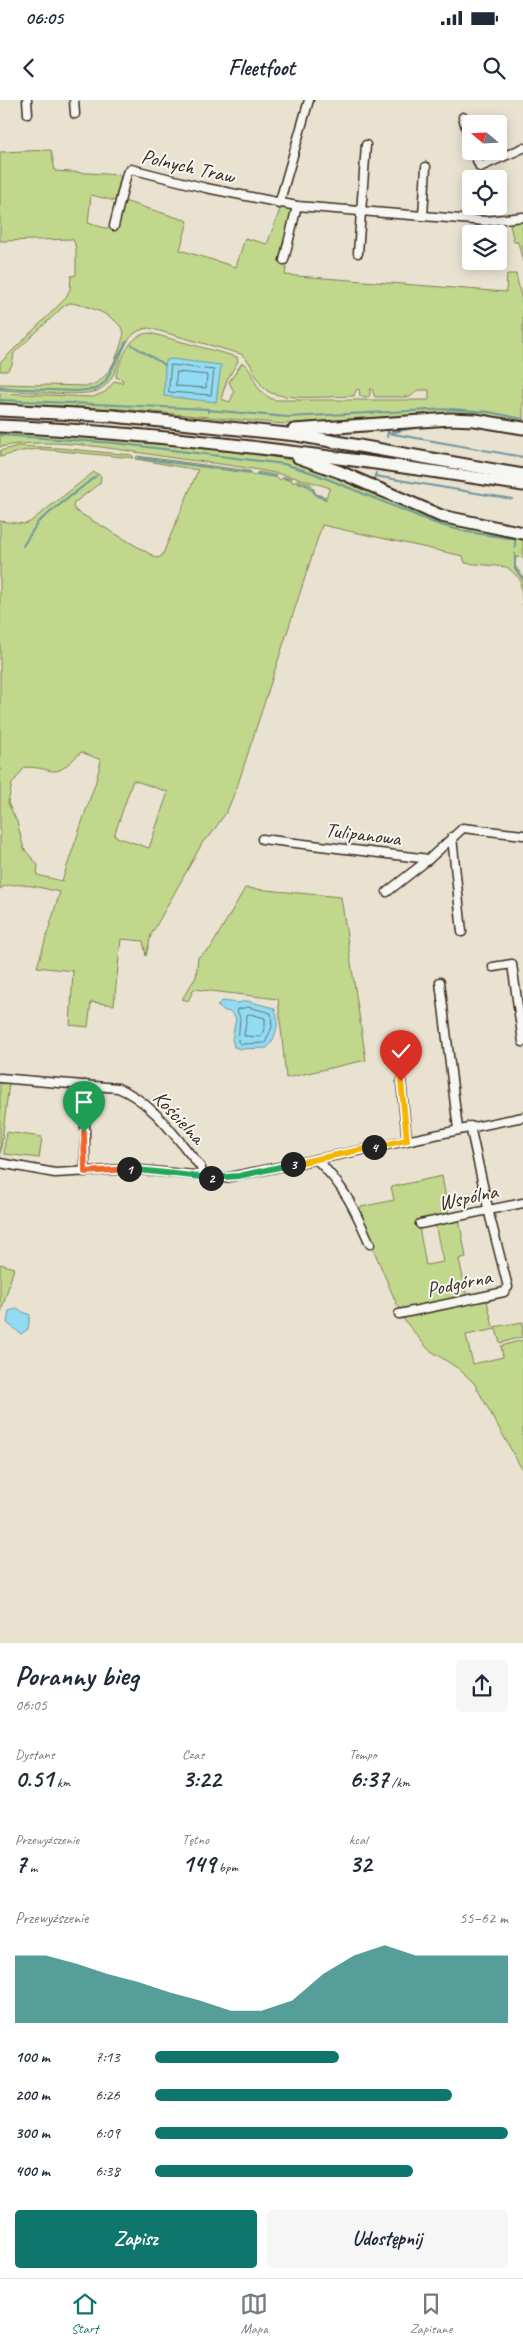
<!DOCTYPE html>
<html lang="pl">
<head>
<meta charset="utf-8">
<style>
	:root { --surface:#fff; --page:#f6f6f7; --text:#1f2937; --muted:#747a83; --line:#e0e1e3; --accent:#0f766e }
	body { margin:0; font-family:Caveat,sans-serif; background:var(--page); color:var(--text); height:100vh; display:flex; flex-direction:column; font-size:19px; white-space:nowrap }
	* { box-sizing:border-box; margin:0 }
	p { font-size:16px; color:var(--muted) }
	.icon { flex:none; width:28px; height:28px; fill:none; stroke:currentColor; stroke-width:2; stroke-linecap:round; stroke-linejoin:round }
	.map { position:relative; height:1543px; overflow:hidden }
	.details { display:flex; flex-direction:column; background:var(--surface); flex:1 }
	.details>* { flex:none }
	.needle { width:32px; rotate:289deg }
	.controls { position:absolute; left:462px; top:15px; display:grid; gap:10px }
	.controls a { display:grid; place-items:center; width:45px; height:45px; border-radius:5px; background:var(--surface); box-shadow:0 2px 12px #0003; font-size:25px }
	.pin { position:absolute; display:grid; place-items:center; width:42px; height:42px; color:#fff; margin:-51px -21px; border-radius:50% 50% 50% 0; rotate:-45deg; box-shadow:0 0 5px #0007 }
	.pin .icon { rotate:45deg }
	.km { position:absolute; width:25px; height:25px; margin:-12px; border-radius:50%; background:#222; color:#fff; font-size:14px; line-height:25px; text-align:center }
	.round { display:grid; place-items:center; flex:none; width:52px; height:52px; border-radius:5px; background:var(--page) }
	.headline { display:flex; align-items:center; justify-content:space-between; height:85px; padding:0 15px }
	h1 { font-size:28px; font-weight:700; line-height:38px }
	.stats { display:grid; grid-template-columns:repeat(3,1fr); gap:8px; height:85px; padding:5px 15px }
	.stats div { display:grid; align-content:center }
	.stats b { font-size:25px; font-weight:700 }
	.stats small { font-size:14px; font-weight:400 }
	.stats p { font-size:14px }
	.chart { height:140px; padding:10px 15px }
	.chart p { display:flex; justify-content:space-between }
	.chart svg { width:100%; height:90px; margin-top:5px; fill:var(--accent); opacity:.7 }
	.button { display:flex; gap:10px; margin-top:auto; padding:10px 15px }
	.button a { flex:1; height:58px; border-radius:5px; background:var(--accent); color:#fff; font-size:20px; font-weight:700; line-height:58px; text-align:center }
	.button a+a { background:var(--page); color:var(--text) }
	ul { padding:0 15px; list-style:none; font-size:16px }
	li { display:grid; grid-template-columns:80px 60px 1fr; align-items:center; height:38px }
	li i { height:12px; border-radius:6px; background:var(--accent) }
	.status { display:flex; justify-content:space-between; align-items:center; height:35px; padding:0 25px; background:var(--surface); direction:ltr }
	.status svg { height:14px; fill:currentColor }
	header { display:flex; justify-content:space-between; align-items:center; height:65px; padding:0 15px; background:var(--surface); font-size:22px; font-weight:700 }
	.dock { display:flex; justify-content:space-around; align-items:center; height:70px; border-top:1px solid var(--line); background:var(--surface); font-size:14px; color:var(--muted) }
	.dock a { display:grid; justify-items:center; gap:2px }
	.dock .on { color:var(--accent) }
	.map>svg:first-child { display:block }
	.green { fill:#c1d78c; stroke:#7e8055; fill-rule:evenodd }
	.water { fill:#92dcf3; stroke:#6f959e }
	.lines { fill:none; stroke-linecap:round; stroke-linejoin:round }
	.shore { stroke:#5e7173; stroke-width:1 }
	.stream { stroke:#6f959e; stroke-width:2 }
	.minor-casing { stroke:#3b2a1e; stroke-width:11 }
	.highway-casing { stroke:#3b2a1e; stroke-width:15 }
	.minor { stroke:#f6f6f2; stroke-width:8 }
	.highway { stroke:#f6f6f2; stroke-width:11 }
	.split-1-casing { stroke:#fff; stroke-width:10 }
	.split-2-casing { stroke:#fff; stroke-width:10 }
	.split-3-casing { stroke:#fff; stroke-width:10 }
	.split-4-casing { stroke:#fff; stroke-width:10 }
	.split-5-casing { stroke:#fff; stroke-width:10 }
	.split-1 { stroke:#f0652b; stroke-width:6 }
	.split-2 { stroke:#22a559; stroke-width:6 }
	.split-3 { stroke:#22a559; stroke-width:6 }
	.split-4 { stroke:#f5b400; stroke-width:6 }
	.split-5 { stroke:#f5b400; stroke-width:6 }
	.labels { text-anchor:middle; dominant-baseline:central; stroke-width:4; stroke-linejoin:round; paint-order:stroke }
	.street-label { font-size:21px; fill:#3b2a1e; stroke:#f6f6f2 }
</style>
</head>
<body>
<div class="status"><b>06:05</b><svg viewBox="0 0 49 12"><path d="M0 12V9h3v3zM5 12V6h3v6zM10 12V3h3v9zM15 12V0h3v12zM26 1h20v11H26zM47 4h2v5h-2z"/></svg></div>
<header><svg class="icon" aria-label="back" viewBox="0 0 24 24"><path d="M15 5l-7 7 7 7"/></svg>Fleetfoot<svg class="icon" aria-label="search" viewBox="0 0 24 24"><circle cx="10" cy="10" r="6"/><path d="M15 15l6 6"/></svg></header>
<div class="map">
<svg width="523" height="1543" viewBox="0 0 523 1543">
	<rect width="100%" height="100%" fill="#eae2d1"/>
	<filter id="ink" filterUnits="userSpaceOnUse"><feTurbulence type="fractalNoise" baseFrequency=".02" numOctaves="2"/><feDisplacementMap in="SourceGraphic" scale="10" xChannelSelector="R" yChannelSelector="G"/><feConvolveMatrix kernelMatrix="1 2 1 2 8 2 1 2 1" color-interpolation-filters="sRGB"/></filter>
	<g filter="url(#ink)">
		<!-- green -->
		<g class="green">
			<path d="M51 50 55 71 121 75 115 101 91 95 88 123 105 128H117L124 101 188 121 180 150 236 167 245 138 267 144 281 107 293 109 281 161 287 163 285 175 506 192 507 174H516L523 205V323L478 315 450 313 285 324 121 309 0 303V293L93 297 105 292 115 281 122 283 123 280 116 277V274C123 257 129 234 150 233L237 257 238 261 227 280 221 299 230 302 234 292 229 282 242 263C255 268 251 292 275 300H429V290H418L410 297H375L372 289H370V295L368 297 360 296 359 289 356 290 354 296C335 296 277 302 265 289 254 279 254 263 241 254L149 228C115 231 125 279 97 291 82 297 20 291 0 290V284L89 286C110 280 119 253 124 233 119 216 87 205 70 203L65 205 14 253 12 265 7 271H0V263L65 199 70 189 71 176 76 175V148L73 139 0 141V52Z"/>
			<polygon points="523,120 523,162 518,142 514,142 510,125 513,121"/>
			<path d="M0 332 110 339 254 354 297 361 450 424 523 440V458L516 457 515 466 523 477V506L520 479 507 467 465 463 463 456 322 425 237 687 227 711 210 736 204 740 151 835 146 856 143 841 121 839 114 905 91 902 88 927 70 925 73 871 37 867 60 792C45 789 12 779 0 789V421L25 424 30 422 94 372 101 376 100 383 74 403 73 407 76 411 157 458 162 456 198 370 136 359 137 356 250 371 253 376 258 372 275 375 280 380 285 377 291 378 293 383 298 380 311 384 316 394 326 397 330 388C279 370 226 365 174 358 119 350 54 336 0 347ZM81 652 101 660 97 678 62 781 37 775 38 765 24 749 17 722 8 703 12 684 25 667C61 668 50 682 81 652ZM133 680 168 692 149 748 114 736Z"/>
			<polygon points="18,346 59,348 132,355 134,358 39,349 22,351 0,357 0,351"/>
			<polygon points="245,788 341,797 366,960 286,978 278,899 194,889 188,901 182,899 196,877 198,857 210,849"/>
			<polygon points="0,983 9,983 0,1058"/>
			<polygon points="6,1032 42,1037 39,1058 4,1054"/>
			<polygon points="442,1076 449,1116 418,1122 426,1165 443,1162 435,1124 459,1119 466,1157 459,1159 467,1197 402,1210 397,1205 356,1108 394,1100 391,1087"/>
			<polygon points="0,1164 14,1168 0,1216"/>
			<polygon points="507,1194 507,1196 487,1201 493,1227 523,1222 522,1237 500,1243 496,1229 466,1235 473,1264 503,1257 501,1246 523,1240 523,1371 474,1283 459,1269 428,1249 404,1220 404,1215"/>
		</g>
		<!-- water -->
		<g class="water">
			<polygon points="171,259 221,265 216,302 164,296 165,265 167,260"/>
			<path d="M222 901 238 903 247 901 274 908C281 919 276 939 267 948L240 949 234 947 232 939 236 918 231 912 225 911 217 906Z"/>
			<polygon points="16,1209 30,1215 28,1229 21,1234 7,1223 9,1211"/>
		</g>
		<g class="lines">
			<!-- shore -->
			<g class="shore">
				<polygon points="171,265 214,270 211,295 169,292"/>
				<polygon points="177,272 207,275 206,288 176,286"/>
				<polygon points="248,907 271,913 272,927 265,943 241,944 238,942 240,918 237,910"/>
				<polygon points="250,914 265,918 265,926 261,937 244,936 247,915"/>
			</g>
			<!-- stream -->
			<g class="stream">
				<polyline points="132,245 165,265"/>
				<polyline points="0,288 76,291 96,289 105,282 126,242"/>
				<polyline points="0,300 208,309"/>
				<polyline points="208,312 208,310 288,317 450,309 489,312 523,319"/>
				<polyline points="444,325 461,325"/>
				<polyline points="466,325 523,334"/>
				<polyline points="388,333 523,357"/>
				<polyline points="389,333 424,326"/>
				<polyline points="0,335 115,343 284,364 313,373 437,424 467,432 515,439 515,448"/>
				<polyline points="387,337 388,331"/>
				<polyline points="139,358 251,373"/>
				<polyline points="257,374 275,377"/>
				<polyline points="375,376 512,399"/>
				<polyline points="283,378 290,380"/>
				<polyline points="374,379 376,373"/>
				<polyline points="297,382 309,386 317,396 326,399"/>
				<polyline points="23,446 38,422 96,376"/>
				<polyline points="515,454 515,469 523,479"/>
			</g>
			<defs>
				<g id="minor">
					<polyline points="27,0 28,14"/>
					<polyline points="74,0 75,14"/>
					<polyline points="463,17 471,45"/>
					<polyline points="473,51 480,67 523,48"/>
					<polyline points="279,104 309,0"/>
					<polyline points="423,116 426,67"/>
					<polyline points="114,126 127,73 131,69 206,88 297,106 486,121 523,117"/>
					<polyline points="358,153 366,45"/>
					<polyline points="284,160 297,106"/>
					<polyline points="452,737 462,832"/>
					<polyline points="262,739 429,759 463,728 523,735"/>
					<polyline points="387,792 429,759"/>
					<polyline points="493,867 512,864 523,942"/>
					<polyline points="440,882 458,1029"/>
					<path d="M0 978 118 988C153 1002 176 1038 200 1066L204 1077"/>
					<polyline points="401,981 407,1040"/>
					<polyline points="85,985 85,1072"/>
					<path d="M316 1059C345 1087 354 1108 370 1144"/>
					<polyline points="0,1063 55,1073 130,1069 225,1078 523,1017"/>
					<polyline points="420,1124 523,1103"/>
					<polyline points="399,1214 504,1192 508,1187 490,1117 470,1026"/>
				</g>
				<g id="highway">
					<polyline points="0,310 113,316 297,335 523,375"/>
					<path d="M0 326C176 334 349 358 523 385"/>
					<polyline points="294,330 450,319 475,320 523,328"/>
					<polyline points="298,357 340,372 441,416 523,433"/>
				</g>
			</defs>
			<!-- minor casing -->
			<use href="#minor" class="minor-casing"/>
			<!-- highway casing -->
			<use href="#highway" class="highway-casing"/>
			<!-- minor -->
			<use href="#minor" class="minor"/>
			<!-- highway -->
			<use href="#highway" class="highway"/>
		</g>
	</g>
	<g class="lines" filter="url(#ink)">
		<defs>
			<polyline id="split-1" points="84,1032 85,1072 129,1069"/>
			<polyline id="split-2" points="129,1069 211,1078"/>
			<polyline id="split-3" points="211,1078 239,1076 293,1064"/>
			<polyline id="split-4" points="293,1064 374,1047"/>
			<polyline id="split-5" points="374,1047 407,1040 401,981"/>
		</defs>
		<!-- split-1 casing -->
		<use href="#split-1" class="split-1-casing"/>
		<!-- split-2 casing -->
		<use href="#split-2" class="split-2-casing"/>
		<!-- split-3 casing -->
		<use href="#split-3" class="split-3-casing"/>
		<!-- split-4 casing -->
		<use href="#split-4" class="split-4-casing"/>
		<!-- split-5 casing -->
		<use href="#split-5" class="split-5-casing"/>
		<!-- split-1 -->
		<use href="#split-1" class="split-1"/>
		<!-- split-2 -->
		<use href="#split-2" class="split-2"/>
		<!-- split-3 -->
		<use href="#split-3" class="split-3"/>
		<!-- split-4 -->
		<use href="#split-4" class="split-4"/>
		<!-- split-5 -->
		<use href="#split-5" class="split-5"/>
	</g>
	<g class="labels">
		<!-- street labels -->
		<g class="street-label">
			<text transform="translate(188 66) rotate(13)">Polnych Traw</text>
			<text transform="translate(363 734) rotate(7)">Tulipanowa</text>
			<text transform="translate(179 1017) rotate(47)">Kościelna</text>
			<text transform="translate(468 1097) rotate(-12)">Wspólna</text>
			<text transform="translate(459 1183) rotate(-12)">Podgórna</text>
		</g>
	</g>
</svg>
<div class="controls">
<a><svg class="needle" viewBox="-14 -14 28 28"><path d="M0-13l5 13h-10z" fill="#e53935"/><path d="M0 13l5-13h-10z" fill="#747a83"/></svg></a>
<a><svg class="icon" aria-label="locate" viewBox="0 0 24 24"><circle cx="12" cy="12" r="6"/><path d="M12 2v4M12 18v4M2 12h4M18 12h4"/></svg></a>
<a><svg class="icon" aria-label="layers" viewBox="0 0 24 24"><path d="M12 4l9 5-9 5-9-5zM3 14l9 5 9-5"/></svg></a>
</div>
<div class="pin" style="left:84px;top:1032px;background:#1e9e55"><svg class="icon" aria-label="arrive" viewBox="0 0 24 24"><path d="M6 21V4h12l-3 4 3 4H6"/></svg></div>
<div class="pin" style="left:401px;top:981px;background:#d93025"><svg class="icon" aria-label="check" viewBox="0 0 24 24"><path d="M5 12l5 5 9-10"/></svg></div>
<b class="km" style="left:129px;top:1069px">1</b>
<b class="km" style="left:211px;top:1078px">2</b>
<b class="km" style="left:293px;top:1064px">3</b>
<b class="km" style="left:374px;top:1047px">4</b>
</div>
<section class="details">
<div class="headline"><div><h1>Poranny bieg</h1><p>06:05</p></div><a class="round"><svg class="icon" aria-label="share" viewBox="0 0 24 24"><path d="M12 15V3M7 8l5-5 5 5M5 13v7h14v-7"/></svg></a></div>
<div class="stats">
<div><p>Dystans</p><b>0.51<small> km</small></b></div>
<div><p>Czas</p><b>3:22</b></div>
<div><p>Tempo</p><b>6:37<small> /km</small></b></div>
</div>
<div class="stats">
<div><p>Przewyższenie</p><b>7<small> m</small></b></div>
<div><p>Tętno</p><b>149<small> bpm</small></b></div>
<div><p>kcal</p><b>32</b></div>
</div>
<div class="chart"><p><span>Przewyższenie</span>55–62 m</p>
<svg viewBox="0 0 160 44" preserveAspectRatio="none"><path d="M0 44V11L10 11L20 15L30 20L40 24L50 29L60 33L70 38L80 38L90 33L100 20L110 11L120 6L130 11L140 11L150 11L160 11V44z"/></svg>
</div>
<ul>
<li><b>100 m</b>7:13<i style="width:52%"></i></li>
<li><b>200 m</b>6:26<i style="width:84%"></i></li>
<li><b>300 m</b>6:09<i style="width:100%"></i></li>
<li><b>400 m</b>6:38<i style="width:73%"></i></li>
</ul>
<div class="button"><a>Zapisz</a><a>Udostępnij</a></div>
</section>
<nav class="dock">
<a class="on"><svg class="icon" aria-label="home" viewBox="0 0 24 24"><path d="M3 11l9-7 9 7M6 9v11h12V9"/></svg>Start</a>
<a><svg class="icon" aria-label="map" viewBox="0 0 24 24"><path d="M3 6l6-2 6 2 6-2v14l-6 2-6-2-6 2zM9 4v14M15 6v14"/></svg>Mapa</a>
<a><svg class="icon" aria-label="saved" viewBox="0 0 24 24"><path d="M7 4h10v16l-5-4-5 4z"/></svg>Zapisane</a>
</nav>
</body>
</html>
